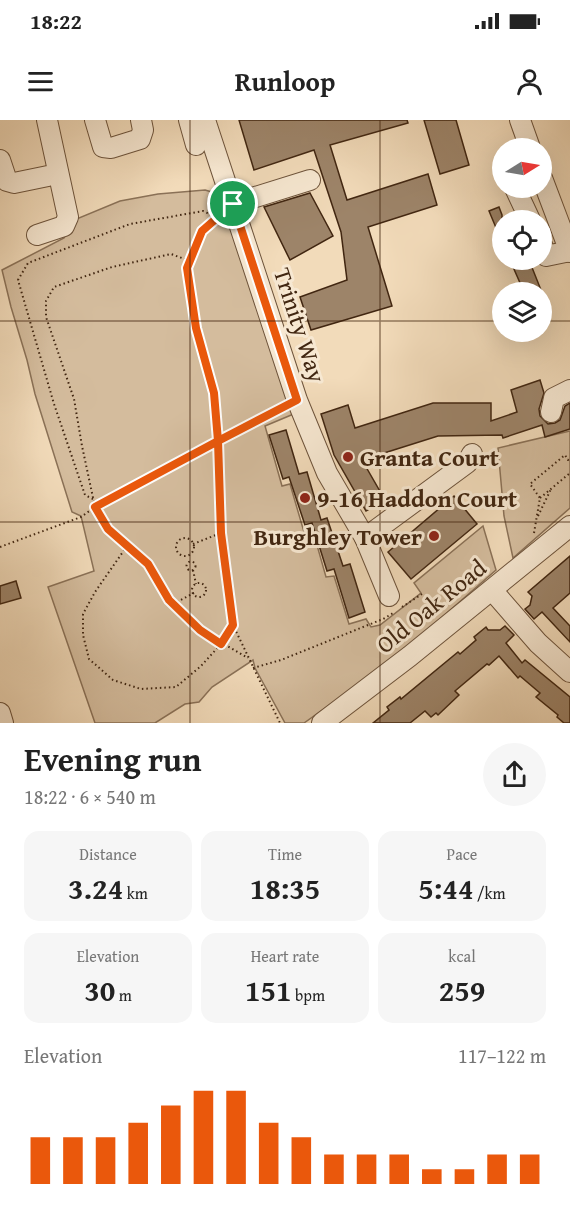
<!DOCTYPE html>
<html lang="en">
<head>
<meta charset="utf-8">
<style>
	:root { --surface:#fff; --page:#f6f6f6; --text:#222; --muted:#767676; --accent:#ea580c }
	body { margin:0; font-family:"Gentium Book Plus",serif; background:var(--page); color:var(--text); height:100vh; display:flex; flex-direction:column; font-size:22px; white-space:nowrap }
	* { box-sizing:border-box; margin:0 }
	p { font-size:20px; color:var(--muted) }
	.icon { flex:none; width:33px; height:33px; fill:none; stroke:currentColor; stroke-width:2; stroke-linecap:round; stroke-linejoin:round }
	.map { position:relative; height:603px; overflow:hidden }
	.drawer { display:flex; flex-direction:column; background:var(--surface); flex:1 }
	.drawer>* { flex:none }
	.needle { width:39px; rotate:79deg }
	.fabs { position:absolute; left:492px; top:18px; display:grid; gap:12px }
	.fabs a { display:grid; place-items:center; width:60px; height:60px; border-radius:50%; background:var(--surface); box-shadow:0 6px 24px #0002; font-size:30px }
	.pin { position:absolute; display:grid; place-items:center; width:51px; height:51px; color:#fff; margin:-26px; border:3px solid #fff; border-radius:50%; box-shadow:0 2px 6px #0007 }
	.round { display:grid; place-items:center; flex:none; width:63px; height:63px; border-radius:32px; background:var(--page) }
	.head { display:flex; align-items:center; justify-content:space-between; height:102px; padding:0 24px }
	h1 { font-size:33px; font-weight:700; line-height:45px }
	.stats { display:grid; grid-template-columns:repeat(3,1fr); gap:9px; height:102px; padding:6px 24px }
	.stats div { display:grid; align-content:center; border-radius:15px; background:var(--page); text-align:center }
	.stats b { font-size:30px; font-weight:700 }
	.stats small { font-size:16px; font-weight:400 }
	.stats p { font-size:16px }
	.chart { height:168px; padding:12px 24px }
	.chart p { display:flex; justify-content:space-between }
	.chart svg { width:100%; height:108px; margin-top:6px; stroke:var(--accent); stroke-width:6 }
	.status { display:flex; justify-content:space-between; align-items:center; height:42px; padding:0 30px; background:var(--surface); direction:ltr }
	.status svg { height:16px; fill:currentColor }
	header { display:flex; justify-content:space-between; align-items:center; height:78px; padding:0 24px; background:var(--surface); font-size:27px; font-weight:700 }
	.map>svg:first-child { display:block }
	.green { fill:#d4bc9d; stroke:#8a7157; stroke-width:1.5 }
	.building { fill:#9d8469; stroke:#412611; stroke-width:1.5 }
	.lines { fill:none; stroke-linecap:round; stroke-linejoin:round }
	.minor-casing { stroke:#6d533b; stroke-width:22 }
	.path { stroke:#412611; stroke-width:2; stroke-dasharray:1.5 3; stroke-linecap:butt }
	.minor { stroke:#f7e8d2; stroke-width:20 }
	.route-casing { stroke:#fff; stroke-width:12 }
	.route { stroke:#ea580c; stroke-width:8 }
	.grid { fill:none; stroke:#412611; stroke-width:1.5; stroke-opacity:0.55 }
	.poi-dot { fill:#8f2418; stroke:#f7e8d2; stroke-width:2 }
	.labels { text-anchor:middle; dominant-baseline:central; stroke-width:6; stroke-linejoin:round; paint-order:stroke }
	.street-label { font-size:24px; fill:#412611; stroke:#f7e8d2 }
	.poi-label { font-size:24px; font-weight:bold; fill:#412611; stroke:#f7e8d2; text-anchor:start }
</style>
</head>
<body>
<div class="status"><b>18:22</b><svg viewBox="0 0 49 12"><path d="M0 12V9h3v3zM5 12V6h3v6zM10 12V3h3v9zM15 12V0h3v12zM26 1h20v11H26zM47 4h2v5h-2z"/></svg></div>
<header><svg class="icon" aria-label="menu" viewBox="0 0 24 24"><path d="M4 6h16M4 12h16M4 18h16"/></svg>Runloop<svg class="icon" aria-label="person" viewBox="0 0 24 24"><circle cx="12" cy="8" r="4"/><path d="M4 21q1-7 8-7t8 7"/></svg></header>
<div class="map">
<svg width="570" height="603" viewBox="0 0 570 603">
	<rect width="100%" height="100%" fill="#f2dbba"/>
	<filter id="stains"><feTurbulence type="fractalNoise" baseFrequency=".00333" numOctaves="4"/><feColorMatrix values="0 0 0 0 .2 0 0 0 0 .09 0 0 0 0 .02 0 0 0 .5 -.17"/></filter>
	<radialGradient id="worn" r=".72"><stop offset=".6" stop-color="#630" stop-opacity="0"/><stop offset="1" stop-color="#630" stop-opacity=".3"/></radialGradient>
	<!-- green -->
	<g class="green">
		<polygon points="205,70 226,76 296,293 265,306 282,366 290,364 304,412 313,411 326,457 334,456 349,504 366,499 371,507 380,505 421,473 414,463 483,406 496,450 424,513 359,564 304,603 285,603 255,548 253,540 212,567 199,582 185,584 155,603 95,603 48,467 94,451 81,396 72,392 35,274 27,240 11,187 2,150 64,118 74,100 120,81 158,74"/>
		<polygon points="570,311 570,388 513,438 504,396 498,328"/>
	</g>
	<!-- building -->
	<g class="building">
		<polygon points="239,0 407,0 408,3 330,25 347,80 428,54 437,85 368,107 392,186 311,210 300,177 347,160 341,112 314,30 254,50"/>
		<polygon points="424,0 456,0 469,45 440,54"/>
		<polygon points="310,73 333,116 290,140 264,87"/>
		<polygon points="499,87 502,95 502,122 489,91"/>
		<polygon points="510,140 529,140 541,170 524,172"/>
		<polygon points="540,260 544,273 539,289 540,296 548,304 555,303 560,300 565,286 570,283 570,309 545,317 542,305 503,318 502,315 438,316 362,340 385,380 366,391 334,335 321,294 348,285 355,308 433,283 491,283 491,301 517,292 511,270"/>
		<polygon points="286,310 299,354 307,352 321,400 327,398 343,446 350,444 365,492 349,498 334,449 327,451 312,403 305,405 289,357 283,359 269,315"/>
		<polygon points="454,376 477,404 411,459 388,432"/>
		<polygon points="570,436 570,473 553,488 570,506 570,522 542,492 534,499 525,489 530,485 532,476 528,472"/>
		<polygon points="16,461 21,478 0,484 0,466"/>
		<polygon points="505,506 514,515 506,523 522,543 525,540 570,577 570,603 564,603 557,597 558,595 536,577 540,573 520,556 518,558 499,536 489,545 487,544 455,571 459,575 438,595 436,593 431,597 425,591 410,603 373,603 389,590 387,587 400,577 401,579 458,532 460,534 476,520 474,517 486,507 488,510 500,510"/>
	</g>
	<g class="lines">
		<defs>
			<g id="minor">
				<polyline points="95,0 103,27 111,28 140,19 143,10 141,0"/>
				<polyline points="189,0 196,25"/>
				<polyline points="205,0 297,280 327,353 365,418 389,476"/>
				<polyline points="520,0 530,28"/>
				<polyline points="0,40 7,61 14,63 48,56"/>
				<polyline points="542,58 570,132"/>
				<polyline points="515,68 530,100"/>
				<polyline points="233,84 310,60"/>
				<polyline points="37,115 64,106 68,97 47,0"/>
				<polyline points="542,125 546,136 570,131"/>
				<polyline points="551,292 554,278 570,270"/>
				<polyline points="365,418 467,343 472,334"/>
				<polyline points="492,470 538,523 570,552"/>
				<polyline points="0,593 3,603"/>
				<polyline points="322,603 410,536 570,406"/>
			</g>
		</defs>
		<!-- minor casing -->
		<use href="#minor" class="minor-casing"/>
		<!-- path -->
		<g class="path">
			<polyline points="220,96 202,111 187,148 196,208 214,274 218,321 221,413 233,505 280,603"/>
			<polyline points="190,141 171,134 112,147 54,167 46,181 46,197 74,279 82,326 95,387 108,409 148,444 173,484 200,510 248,538"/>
			<polyline points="540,378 570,353"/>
			<polyline points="93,379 85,375 54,284 18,160 28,143 130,104 203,91 218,98"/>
			<polyline points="538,396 551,369"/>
			<polyline points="534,413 540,378 530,364 565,335 568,340 570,338"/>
			<circle cx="185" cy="427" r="9"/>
			<polyline points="193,424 221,413"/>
			<polyline points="127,426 95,472 83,494 83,515 89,539 113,560 141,569 176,567 201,546 221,524 233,505"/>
			<polyline points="0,427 81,397 95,387 281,288"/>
			<circle cx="191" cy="446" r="4.5"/>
			<polyline points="193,450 196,464"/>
			<circle cx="199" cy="470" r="7"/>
			<polyline points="173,484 194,473"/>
			<polyline points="402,487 422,474"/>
			<polyline points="253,548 281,540 383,499 395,492"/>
		</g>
		<!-- minor -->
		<use href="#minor" class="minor"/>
	</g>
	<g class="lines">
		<defs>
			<polyline id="route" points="233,84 202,111 187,148 196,208 214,273 218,321 95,387 108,409 148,444 169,480 200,510 221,524 233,505 221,413 218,321 297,280 233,84"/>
		</defs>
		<!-- route casing -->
		<use href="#route" class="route-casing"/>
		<!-- route -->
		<use href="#route" class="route"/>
	</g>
	<!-- grid -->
	<path class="grid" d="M190 0V603M380 0V603M0 201H502M542 201H570M0 402H570"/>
	<!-- markers -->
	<g class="poi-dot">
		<circle cx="348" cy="337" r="6"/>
		<circle cx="305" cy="378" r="6"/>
		<circle cx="434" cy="416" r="6"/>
	</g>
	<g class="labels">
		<!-- street labels -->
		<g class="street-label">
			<text transform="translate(300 205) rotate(72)">Trinity Way</text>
			<text transform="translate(431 486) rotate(-39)">Old Oak Road</text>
		</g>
		<!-- poi labels -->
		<g class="poi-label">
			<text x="360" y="337">Granta Court</text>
			<text x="317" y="378">9-16 Haddon Court</text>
			<text x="422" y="416" text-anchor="end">Burghley Tower</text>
		</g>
	</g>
	<rect width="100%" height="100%" filter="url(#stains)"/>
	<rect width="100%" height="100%" fill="url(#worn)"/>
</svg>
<div class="fabs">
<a><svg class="needle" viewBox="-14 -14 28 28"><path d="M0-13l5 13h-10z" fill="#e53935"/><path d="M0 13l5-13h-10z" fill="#767676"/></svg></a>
<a><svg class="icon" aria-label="locate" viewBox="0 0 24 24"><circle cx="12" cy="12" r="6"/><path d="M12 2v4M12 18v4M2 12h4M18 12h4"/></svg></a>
<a><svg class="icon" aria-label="layers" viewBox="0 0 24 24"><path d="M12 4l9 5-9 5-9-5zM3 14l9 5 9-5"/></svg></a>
</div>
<div class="pin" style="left:233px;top:84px;background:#1e9e55"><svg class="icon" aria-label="arrive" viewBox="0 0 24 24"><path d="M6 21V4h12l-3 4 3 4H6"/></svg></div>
</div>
<section class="drawer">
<div class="head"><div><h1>Evening run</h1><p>18:22 · 6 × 540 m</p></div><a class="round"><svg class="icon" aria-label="share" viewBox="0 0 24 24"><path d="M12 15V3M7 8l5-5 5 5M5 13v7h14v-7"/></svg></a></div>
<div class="stats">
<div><p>Distance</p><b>3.24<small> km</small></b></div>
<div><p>Time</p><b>18:35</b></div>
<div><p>Pace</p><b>5:44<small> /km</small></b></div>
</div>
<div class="stats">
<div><p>Elevation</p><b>30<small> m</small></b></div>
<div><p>Heart rate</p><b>151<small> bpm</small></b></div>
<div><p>kcal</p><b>259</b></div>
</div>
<div class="chart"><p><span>Elevation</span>117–122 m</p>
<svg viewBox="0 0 160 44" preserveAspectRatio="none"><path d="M5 44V25M15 44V25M25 44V25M35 44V19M45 44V12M55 44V6M65 44V6M75 44V19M85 44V25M95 44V32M105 44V32M115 44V32M125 44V38M135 44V38M145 44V32M155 44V32"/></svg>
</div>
</section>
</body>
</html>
